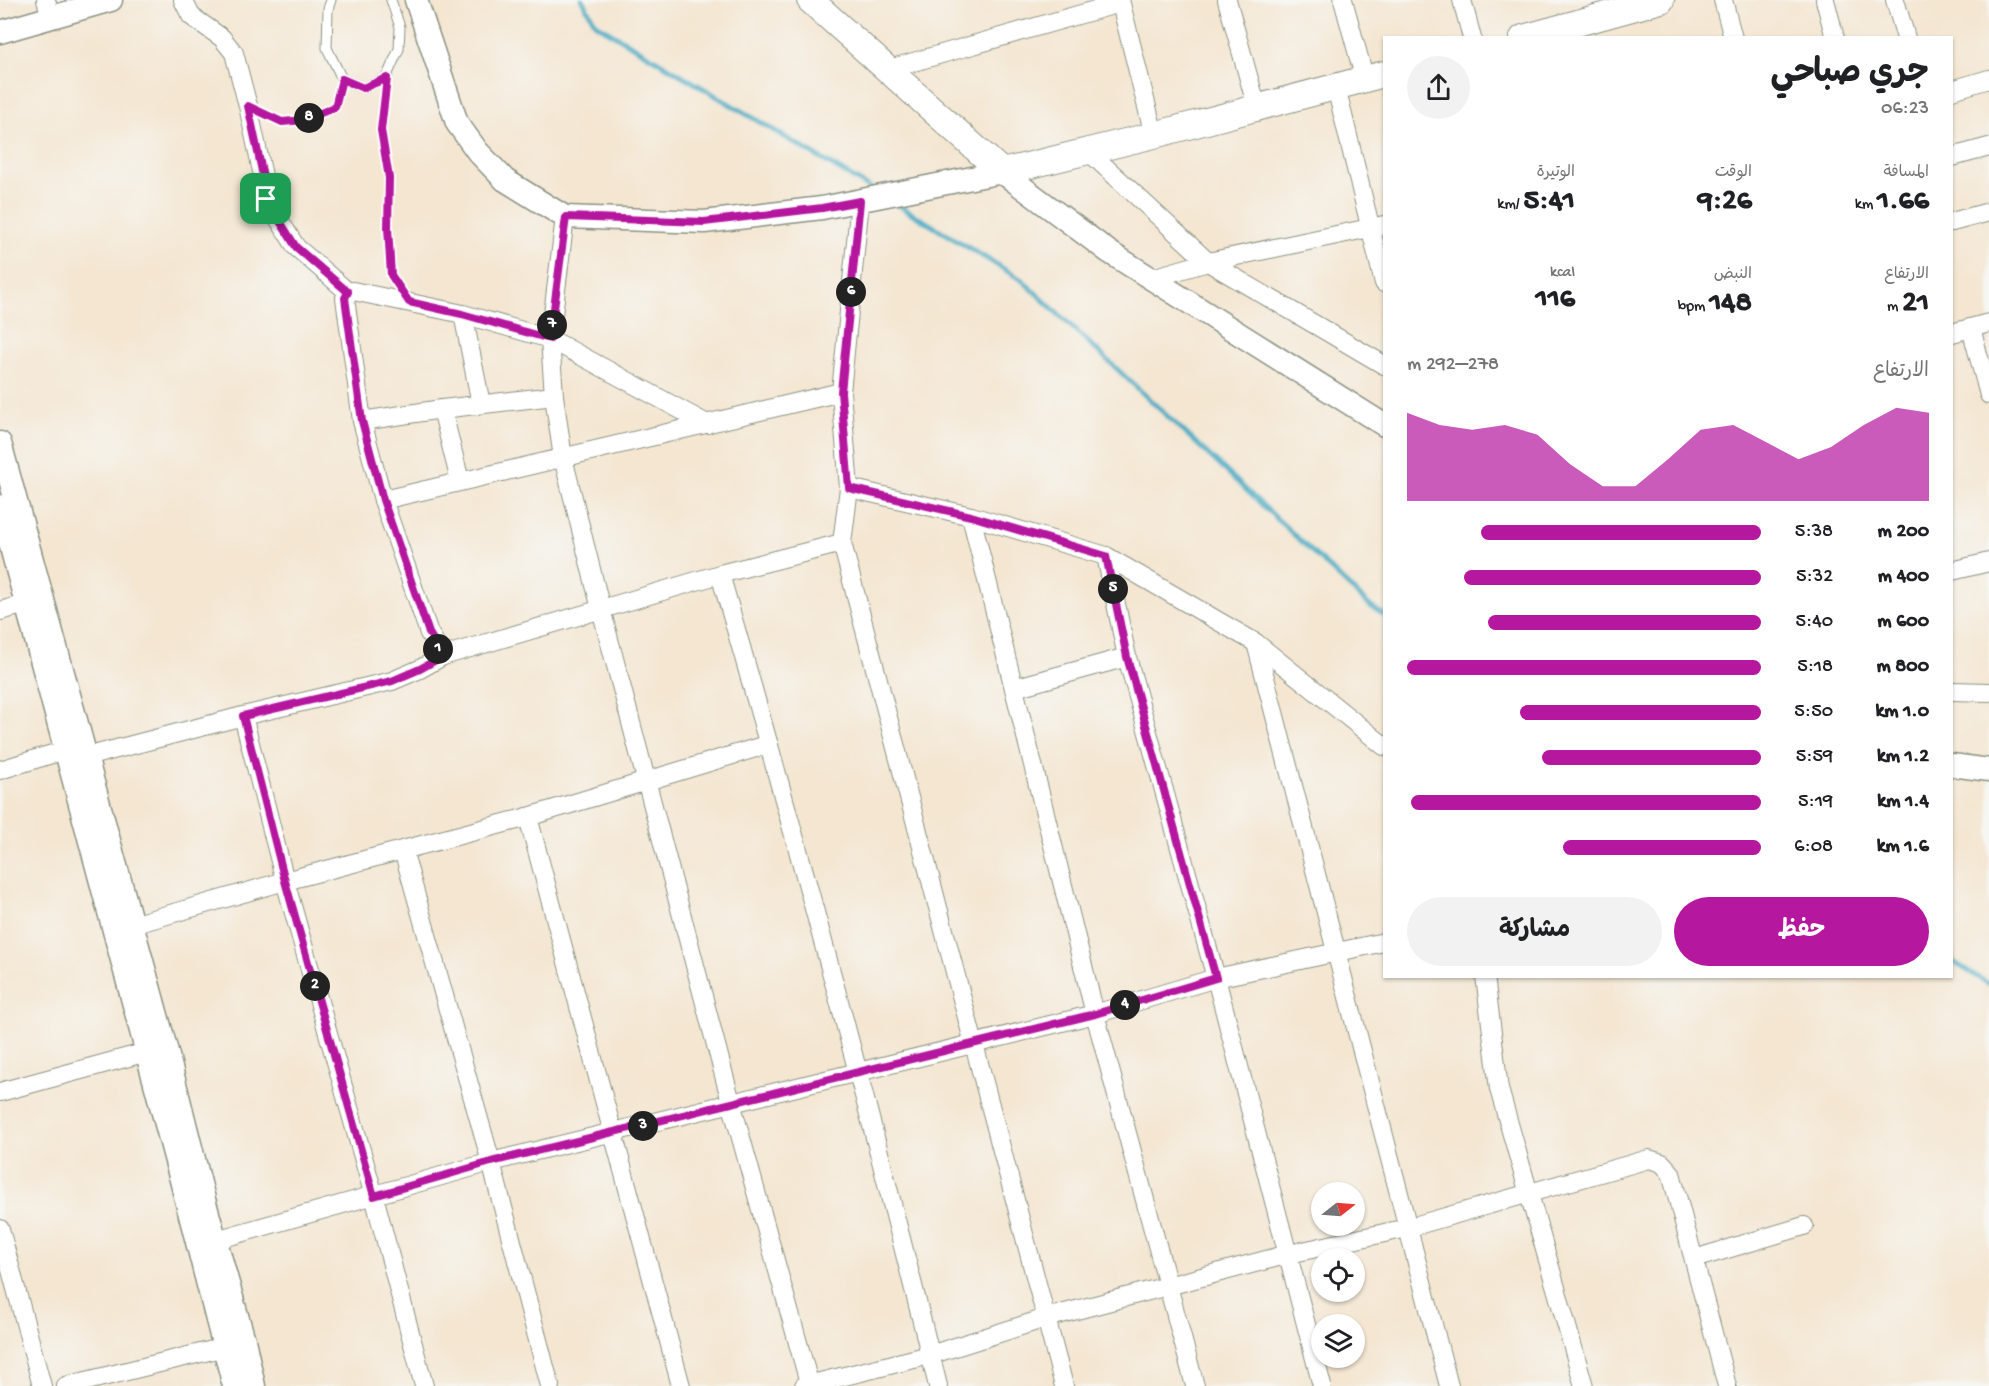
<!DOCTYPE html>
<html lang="ar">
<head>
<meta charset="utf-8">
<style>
	:root { --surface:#fff; --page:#f2f2f2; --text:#202124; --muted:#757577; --accent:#b5179e }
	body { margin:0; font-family:"Gochi Hand","Playpen Sans Arabic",sans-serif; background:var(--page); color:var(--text); direction:rtl; height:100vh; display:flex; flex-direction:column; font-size:22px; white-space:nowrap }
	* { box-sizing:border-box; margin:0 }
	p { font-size:20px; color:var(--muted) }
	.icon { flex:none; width:33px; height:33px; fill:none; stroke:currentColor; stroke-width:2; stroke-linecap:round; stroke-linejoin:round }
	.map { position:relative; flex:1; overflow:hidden; direction:ltr }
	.sheet { position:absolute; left:1383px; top:36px; width:570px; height:942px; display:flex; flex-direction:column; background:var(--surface); border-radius:0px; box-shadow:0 2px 4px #0004; direction:rtl }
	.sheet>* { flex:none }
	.needle { width:39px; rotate:73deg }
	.controls { position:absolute; left:1311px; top:1182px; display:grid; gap:12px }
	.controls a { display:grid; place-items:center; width:54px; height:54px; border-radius:50%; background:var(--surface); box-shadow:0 2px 4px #0004; font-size:30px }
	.pin { position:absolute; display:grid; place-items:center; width:51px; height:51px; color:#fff; margin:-26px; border-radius:12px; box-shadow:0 3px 9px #0006 }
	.km { position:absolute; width:30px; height:30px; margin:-15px; border-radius:50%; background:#222; color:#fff; font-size:16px; line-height:30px; text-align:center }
	.round { display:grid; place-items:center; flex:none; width:63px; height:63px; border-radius:32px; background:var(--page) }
	.summary { display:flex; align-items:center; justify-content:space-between; height:102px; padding:0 24px }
	h1 { font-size:33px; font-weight:700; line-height:45px }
	.figures { display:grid; grid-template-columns:repeat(3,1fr); gap:9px; height:102px; padding:6px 24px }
	.figures div { display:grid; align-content:center }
	.figures b { font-size:30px; font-weight:700 }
	.figures small { font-size:16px; font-weight:400 }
	.figures p { font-size:16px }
	.chart { height:168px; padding:12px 24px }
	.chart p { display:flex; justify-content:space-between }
	.chart svg { width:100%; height:108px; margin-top:6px; fill:var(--accent); opacity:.7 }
	.button { display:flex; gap:12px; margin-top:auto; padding:12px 24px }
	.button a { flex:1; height:69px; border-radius:36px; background:var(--accent); color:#fff; font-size:24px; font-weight:700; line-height:69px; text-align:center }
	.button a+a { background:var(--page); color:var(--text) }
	ul { padding:0 24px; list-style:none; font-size:20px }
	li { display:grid; grid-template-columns:96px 72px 1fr; align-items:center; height:45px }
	li i { height:15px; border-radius:8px; background:var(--accent) }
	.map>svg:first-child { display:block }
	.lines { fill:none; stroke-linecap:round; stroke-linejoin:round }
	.stream { stroke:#42a9c2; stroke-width:5 }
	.service-casing { stroke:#8a9282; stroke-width:11 }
	.minor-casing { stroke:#8a9282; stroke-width:20 }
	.tertiary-casing { stroke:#8a9282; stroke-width:25 }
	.secondary-casing { stroke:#8a9282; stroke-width:28 }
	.path { stroke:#8a9282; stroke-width:3; stroke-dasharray:4.5 4.5; stroke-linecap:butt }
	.service { stroke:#fff; stroke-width:9 }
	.minor { stroke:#fff; stroke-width:18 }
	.tertiary { stroke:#fff; stroke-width:22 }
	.secondary { stroke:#fff; stroke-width:26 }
	.route-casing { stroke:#fff; stroke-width:12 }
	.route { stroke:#b5179e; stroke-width:8 }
</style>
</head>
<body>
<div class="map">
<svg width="1989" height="1386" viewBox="0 0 1989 1386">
	<rect width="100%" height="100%" fill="#f6f6f2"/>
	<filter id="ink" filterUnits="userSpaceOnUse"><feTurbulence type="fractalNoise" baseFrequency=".0167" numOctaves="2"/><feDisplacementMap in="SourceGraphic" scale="12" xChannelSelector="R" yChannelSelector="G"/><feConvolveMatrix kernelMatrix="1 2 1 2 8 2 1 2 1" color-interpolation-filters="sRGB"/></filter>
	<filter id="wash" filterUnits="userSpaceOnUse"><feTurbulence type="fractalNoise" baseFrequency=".008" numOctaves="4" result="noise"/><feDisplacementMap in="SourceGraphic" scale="24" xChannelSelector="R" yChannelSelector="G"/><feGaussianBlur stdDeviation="1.35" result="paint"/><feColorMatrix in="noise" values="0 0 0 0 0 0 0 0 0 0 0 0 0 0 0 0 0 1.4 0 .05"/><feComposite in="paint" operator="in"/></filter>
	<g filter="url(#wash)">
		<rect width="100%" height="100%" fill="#f4e6d1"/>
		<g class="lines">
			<!-- stream -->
			<g class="stream">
				<polyline points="582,0 596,24 875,191"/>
				<polyline points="893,202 1022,280 1370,606 1384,615"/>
				<polyline points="1952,961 1989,984"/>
			</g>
		</g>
	</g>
	<g filter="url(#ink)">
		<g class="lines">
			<defs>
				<polyline id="service" points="331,0 328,9 327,48 342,79 363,88 386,78 399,49 400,27 391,0"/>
				<g id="minor">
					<polyline points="46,0 51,17"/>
					<polyline points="183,0 191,16 222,38 234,53 248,106 263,176 266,199 296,247 348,292 353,291 463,314 550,339 707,424"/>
					<polyline points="1120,0 1154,135"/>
					<polyline points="1227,0 1257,108"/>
					<polyline points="1343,0 1365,80"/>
					<polyline points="1462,0 1472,38"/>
					<polyline points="1723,0 1733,38"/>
					<polyline points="1825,0 1835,38"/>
					<polyline points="1895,0 1906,38"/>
					<polyline points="889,69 1120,3"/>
					<polyline points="1336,87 1384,283"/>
					<polyline points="1952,90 1989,79"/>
					<polyline points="1088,151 1208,262 1384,365"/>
					<polyline points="1952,157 1989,147"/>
					<polyline points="860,201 841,392 849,488 842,543 1064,1386"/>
					<polyline points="565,217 550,339 554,396 563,458 601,609 731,1102 810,1386"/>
					<polyline points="1952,222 1989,212"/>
					<polyline points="1152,278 1208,262 1384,225"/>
					<polyline points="348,292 345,298 362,421 383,500 429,633 443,656 720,574 842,543"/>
					<polyline points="463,314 481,404"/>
					<polyline points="1971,328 1989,395"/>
					<polyline points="1952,333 1989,323"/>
					<polyline points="442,409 460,481"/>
					<polyline points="362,421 442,409 554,396"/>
					<polyline points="849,488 971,516 1106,556 1256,643 1384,746"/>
					<polyline points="383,500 841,392"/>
					<polyline points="971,516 1095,1014 1195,1386"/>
					<polyline points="1106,556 1127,657 1216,978 1322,1386"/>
					<polyline points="1952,571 1989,562"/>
					<path d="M720 574C798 843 871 1114 938 1386"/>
					<polyline points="0,611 26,604"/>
					<polyline points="1256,643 1449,1386"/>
					<polyline points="1014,688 1127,657"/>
					<polyline points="1952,691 1989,692"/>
					<polyline points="243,716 392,681 420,669 443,656"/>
					<polyline points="86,757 243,716 285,881 374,1196 424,1386"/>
					<polyline points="0,770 65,750"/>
					<polyline points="528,817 681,1386"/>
					<polyline points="403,850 491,1162 550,1386"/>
					<polyline points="132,925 285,881 528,817 769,744"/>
					<polyline points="1485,976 1499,1089 1584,1386"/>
					<polyline points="0,1092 147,1052"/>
					<polyline points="0,1229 42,1386"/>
					<polyline points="216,1240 491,1162 1095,1014 1216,978 1384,942"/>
					<polyline points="1694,1259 1804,1226"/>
					<polyline points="66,1386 225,1347"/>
					<polyline points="804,1386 930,1355 1046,1318 1289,1254 1407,1228 1649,1159 1662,1163 1671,1173 1727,1386"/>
				</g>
				<g id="tertiary">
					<polyline points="416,0 457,123 478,152 505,180 565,217 704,222 822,208 1002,172 1109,252 1384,425"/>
					<polyline points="0,32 111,0"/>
					<polyline points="0,443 167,1052 205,1203 244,1340 254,1386"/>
					<polyline points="0,506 181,1180 234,1386"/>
					<polyline points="1952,765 1989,770"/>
				</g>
				<g id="secondary">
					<polyline points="810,0 1002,172 1154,135 1384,74"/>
					<polyline points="1523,38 1661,0"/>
				</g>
			</defs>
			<!-- service casing -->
			<use href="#service" class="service-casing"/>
			<!-- minor casing -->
			<use href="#minor" class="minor-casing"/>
			<!-- tertiary casing -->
			<use href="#tertiary" class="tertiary-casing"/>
			<!-- secondary casing -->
			<use href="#secondary" class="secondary-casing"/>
			<!-- path -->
			<g class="path">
				<polyline points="385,92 381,130 389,178 388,228 391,275 396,283"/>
				<polyline points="266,114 282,122 304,120 335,107 339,92"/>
			</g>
			<!-- service -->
			<use href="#service" class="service"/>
			<!-- minor -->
			<use href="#minor" class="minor"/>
			<!-- tertiary -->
			<use href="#tertiary" class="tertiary"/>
			<!-- secondary -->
			<use href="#secondary" class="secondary"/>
		</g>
	</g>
	<g class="lines" filter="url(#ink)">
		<defs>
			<polygon id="route" points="387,78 381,130 389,178 388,228 391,275 409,302 462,314 550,339 566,217 704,222 822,208 860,201 841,392 849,488 971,516 1106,556 1127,657 1216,978 1095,1014 491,1162 374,1196 285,881 243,716 392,681 420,669 443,656 429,633 383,500 362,421 345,298 348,292 296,247 266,199 263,176 248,106 282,122 304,120 335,107 342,79 363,88"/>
		</defs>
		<!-- route casing -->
		<use href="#route" class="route-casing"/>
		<!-- route -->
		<use href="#route" class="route"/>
	</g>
</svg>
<div class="controls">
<a><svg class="needle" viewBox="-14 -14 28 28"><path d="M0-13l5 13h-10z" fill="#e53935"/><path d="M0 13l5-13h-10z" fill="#757577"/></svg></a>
<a><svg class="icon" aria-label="locate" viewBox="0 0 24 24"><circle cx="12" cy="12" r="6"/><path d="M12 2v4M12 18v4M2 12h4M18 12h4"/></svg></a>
<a><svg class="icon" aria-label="layers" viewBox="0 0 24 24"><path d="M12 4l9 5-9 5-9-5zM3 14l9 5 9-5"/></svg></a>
</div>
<div class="pin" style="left:266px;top:199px;background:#1e9e55"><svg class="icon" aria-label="arrive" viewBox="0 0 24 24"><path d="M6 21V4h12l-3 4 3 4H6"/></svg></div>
<b class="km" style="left:438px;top:649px">1</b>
<b class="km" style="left:315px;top:986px">2</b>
<b class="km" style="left:643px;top:1126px">3</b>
<b class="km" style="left:1125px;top:1005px">4</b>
<b class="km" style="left:1113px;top:589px">5</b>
<b class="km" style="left:851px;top:292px">6</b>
<b class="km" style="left:552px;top:325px">7</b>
<b class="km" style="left:309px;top:118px">8</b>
<section class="sheet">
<div class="summary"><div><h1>جري صباحي</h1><p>06:23</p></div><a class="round"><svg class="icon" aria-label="share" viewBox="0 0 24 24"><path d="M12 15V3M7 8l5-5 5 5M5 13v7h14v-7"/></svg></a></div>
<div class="figures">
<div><p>المسافة</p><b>1.66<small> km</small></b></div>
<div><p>الوقت</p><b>9:26</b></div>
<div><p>الوتيرة</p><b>5:41<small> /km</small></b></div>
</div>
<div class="figures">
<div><p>الارتفاع</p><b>21<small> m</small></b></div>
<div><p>النبض</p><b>148<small> bpm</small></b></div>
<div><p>kcal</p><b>116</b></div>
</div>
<div class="chart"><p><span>الارتفاع</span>278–292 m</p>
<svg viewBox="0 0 160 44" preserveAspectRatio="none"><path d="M0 44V8L10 13L20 15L30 13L40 17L50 29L60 38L70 38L80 27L90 15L100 13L110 20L120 27L130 22L140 13L150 6L160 8V44z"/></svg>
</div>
<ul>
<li><b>200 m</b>5:38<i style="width:79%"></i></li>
<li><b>400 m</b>5:32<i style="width:84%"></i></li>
<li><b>600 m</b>5:40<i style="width:77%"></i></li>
<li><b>800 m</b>5:18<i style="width:100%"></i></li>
<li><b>1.0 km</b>5:50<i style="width:68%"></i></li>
<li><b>1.2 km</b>5:59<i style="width:62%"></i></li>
<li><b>1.4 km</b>5:19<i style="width:99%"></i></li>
<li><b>1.6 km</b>6:08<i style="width:56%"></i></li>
</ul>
<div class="button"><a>حفظ</a><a>مشاركة</a></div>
</section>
</div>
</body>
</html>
